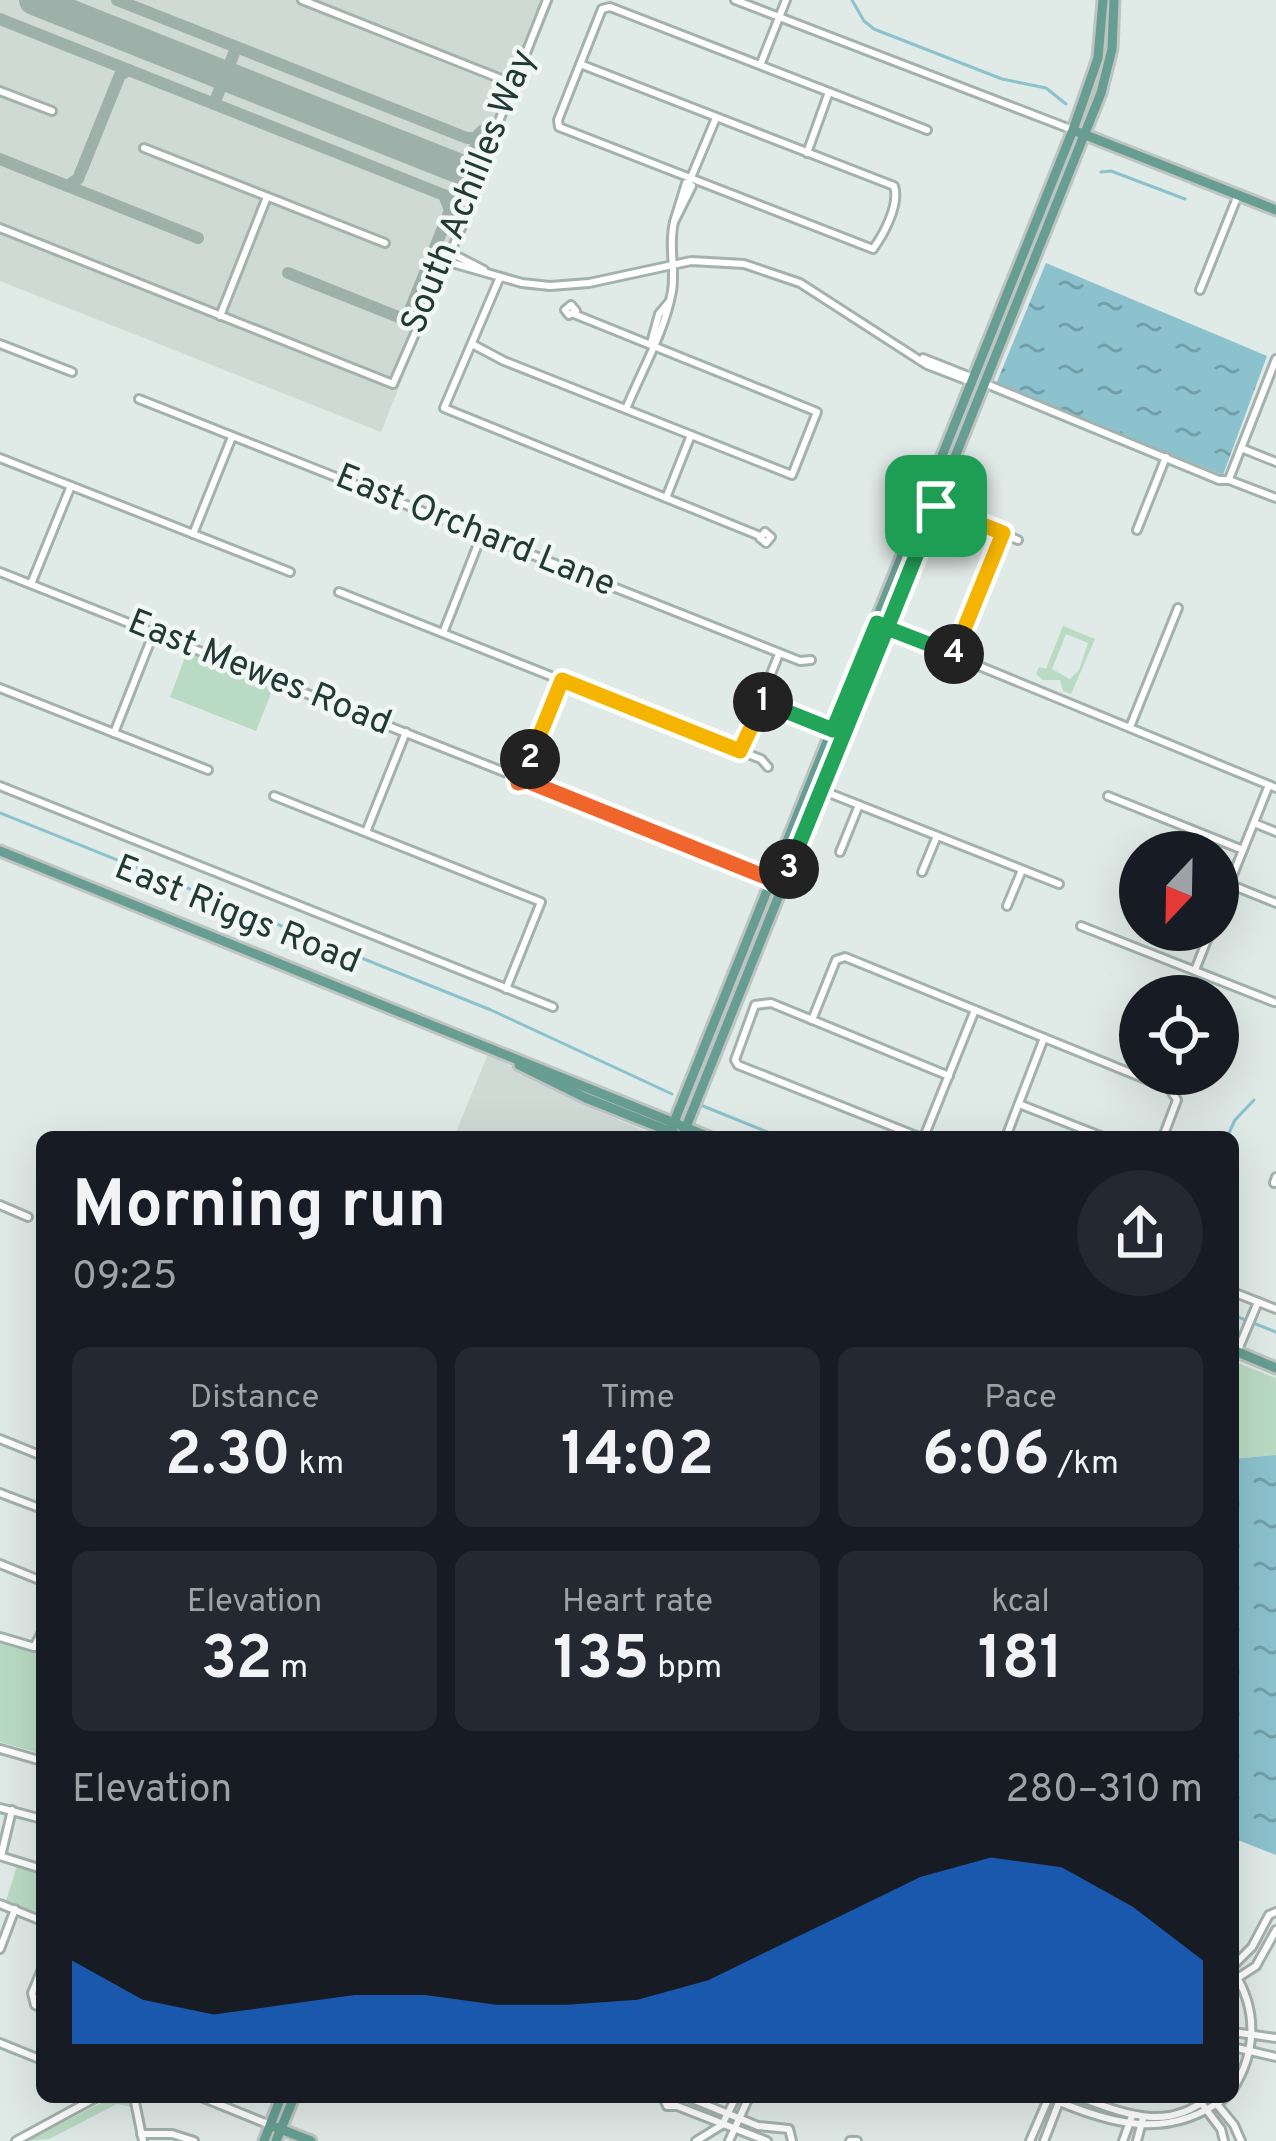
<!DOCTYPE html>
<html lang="en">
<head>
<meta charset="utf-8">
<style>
	:root { --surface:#171b24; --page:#242831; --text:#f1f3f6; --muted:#9ea1a6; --accent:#1a73e8 }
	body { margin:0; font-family:Overpass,sans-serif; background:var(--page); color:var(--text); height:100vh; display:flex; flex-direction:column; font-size:45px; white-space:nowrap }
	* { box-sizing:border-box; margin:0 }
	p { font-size:39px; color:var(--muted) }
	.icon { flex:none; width:66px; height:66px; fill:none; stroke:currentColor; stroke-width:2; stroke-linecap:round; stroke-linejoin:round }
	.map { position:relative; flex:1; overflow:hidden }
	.details { position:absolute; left:36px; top:1131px; width:1203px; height:972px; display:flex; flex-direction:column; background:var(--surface); border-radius:18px; box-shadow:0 12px 48px #0002 }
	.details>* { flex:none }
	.needle { width:78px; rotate:202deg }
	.buttons { position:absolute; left:1119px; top:831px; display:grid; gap:24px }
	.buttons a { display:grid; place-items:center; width:120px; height:120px; border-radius:50%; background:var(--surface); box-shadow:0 12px 48px #0002; font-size:60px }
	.pin { position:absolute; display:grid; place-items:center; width:102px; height:102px; color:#fff; margin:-51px; border-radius:24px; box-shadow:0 6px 18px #0006 }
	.km { position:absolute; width:60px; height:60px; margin:-30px; border-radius:50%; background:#222; color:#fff; font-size:33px; line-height:60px; text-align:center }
	.round { display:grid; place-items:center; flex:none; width:126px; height:126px; border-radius:63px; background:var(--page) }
	.headline { display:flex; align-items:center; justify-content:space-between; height:204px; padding:0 36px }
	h1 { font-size:66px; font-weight:700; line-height:90px }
	.stats { display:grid; grid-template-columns:repeat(3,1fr); gap:18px; height:204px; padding:12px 36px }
	.stats div { display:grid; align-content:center; border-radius:18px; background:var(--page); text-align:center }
	.stats b { font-size:60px; font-weight:700 }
	.stats small { font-size:33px; font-weight:400 }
	.stats p { font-size:33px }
	.chart { height:336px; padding:24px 36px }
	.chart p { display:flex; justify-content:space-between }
	.chart svg { width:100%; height:216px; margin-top:12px; fill:var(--accent); opacity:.7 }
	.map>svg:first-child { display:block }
	.built { fill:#cfdad5 }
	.green { fill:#badbc3; fill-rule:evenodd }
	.water { fill:url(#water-ripples) }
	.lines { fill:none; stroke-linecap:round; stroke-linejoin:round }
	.stream { stroke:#8bc2cd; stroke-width:3 }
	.taxiway { stroke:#9eb0aa; stroke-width:12 }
	.runway { stroke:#9eb0aa; stroke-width:30 }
	.minor-casing { stroke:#a3b2ad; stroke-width:12 }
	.major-casing { stroke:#bdc4c2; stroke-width:15 }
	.minor { stroke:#fff; stroke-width:6 }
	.major { stroke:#679e91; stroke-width:9 }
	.split-1-casing { stroke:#fff; stroke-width:24 }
	.split-2-casing { stroke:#fff; stroke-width:24 }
	.split-3-casing { stroke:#fff; stroke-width:24 }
	.split-4-casing { stroke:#fff; stroke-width:24 }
	.split-5-casing { stroke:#fff; stroke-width:24 }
	.split-1 { stroke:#22a559; stroke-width:15 }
	.split-2 { stroke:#f5b400; stroke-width:15 }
	.split-3 { stroke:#f0652b; stroke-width:15 }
	.split-4 { stroke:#22a559; stroke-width:15 }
	.split-5 { stroke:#f5b400; stroke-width:15 }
	.labels { text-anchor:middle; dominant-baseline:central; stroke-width:9; stroke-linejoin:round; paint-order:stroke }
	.street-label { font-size:36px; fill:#223a34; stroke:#f0f7f4 }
</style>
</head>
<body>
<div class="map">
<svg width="1276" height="2141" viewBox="0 0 1276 2141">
	<defs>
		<pattern id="water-ripples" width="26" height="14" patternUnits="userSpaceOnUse" patternTransform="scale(3)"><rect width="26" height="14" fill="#8bc2cd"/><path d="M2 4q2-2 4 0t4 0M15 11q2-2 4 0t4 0" fill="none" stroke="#719fa7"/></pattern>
	</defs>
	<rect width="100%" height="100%" fill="#e0eae6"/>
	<!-- built -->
	<g class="built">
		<polygon points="0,0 554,0 381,432 0,281"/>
		<polygon points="488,1054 581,1104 659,1137 454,1137"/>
	</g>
	<!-- green -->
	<g class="green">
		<path d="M1063 626 1095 639 1071 694 1063 691 1060 680H1043L1036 674 1039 667 1046 669ZM1066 634 1088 643 1079 670 1070 679 1052 669Z"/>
		<polygon points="187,652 274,686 256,731 170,697"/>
		<polygon points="1233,1361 1276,1378 1276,1455 1233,1459"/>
		<polygon points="0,1643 42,1655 42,1754 0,1742"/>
		<polygon points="17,1866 42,1875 42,1915 6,1901"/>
		<polygon points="113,2097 126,2098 131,2107 117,2104 49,2139 27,2141"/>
	</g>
	<!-- water -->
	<g class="water">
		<polygon points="1046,263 1267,356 1223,475 996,384"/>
		<polygon points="1276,1455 1276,1855 1233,1838 1233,1459"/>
	</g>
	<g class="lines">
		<!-- stream -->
		<g class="stream">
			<polyline points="852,0 864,21 874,29 1002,79 1046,88 1066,104"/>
			<polyline points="1101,172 1111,171 1185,199"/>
			<polyline points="0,813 491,1010 672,1094"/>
			<polyline points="703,1106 780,1137"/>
			<polyline points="1227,1137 1235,1120 1254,1100"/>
			<polyline points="1233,1315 1276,1332"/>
		</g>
		<!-- taxiway -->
		<g class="taxiway">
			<polyline points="117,0 467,138 475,138 482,131"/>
			<polyline points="0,19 444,195 450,210"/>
			<polyline points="214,104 236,48"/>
			<polyline points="0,159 198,238"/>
			<polyline points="67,186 78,179 120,75 129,70"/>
			<polyline points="288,273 406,320 481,133"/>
		</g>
		<!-- runway -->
		<polyline class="runway" points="34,0 455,167"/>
		<defs>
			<g id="minor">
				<polyline points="302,0 514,84"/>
				<polyline points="735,0 1073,130"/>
				<polyline points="761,63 786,0"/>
				<path d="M580 64 894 186C900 204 884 234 873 249L559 127 558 120 602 9 610 7 927 130"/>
				<polyline points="0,91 52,111"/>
				<polyline points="144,148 385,243"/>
				<polyline points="807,153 829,92"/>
				<polyline points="690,180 716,118"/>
				<polygon points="686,183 692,186 674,222"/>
				<polyline points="0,228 393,384 465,219 476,179 547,0"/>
				<polyline points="449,257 452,263 522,283 550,286 589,283 691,261 744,264 800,283 927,365 966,380 974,379"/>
				<polyline points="449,257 455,255 484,270"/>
				<polyline points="500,277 444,408 760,536"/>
				<polyline points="1200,290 1238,195"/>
				<polygon points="571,305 576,311 569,315 565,310"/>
				<polyline points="220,316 267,197"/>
				<polyline points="651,343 659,314 669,302"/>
				<polyline points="0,344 72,372"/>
				<polyline points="472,344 504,361 792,475 817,412 574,314"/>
				<polyline points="923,358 971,377"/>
				<polyline points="984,383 1219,480 1229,480 1276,498"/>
				<polyline points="139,399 800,661 811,660"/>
				<path d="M626 409C642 370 665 331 672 291 676 268 668 246 674 222"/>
				<polyline points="1241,448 1276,462"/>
				<polyline points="0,458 290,572"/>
				<polyline points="1229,479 1276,359"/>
				<polyline points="666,498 691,435"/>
				<polyline points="936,506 1018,540"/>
				<polyline points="1137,530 1166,457"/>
				<polygon points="765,532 771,537 766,543 760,538"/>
				<polyline points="193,534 232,437"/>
				<polyline points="0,572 517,777"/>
				<polyline points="31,584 71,486"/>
				<polyline points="339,592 740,751 761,759 768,767"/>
				<polyline points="877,624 1276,788"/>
				<polyline points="443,633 482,534"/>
				<polyline points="954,654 1003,533"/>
				<polyline points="0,688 208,770"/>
				<polyline points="760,701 844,735"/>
				<polyline points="1130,727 1178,608"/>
				<polyline points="114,733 154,632"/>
				<polyline points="740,751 779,654"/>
				<polygon points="521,774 527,778 523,784 517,780"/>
				<polyline points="524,774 562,680"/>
				<polyline points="527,781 783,884"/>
				<polyline points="0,786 553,1007"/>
				<polyline points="811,786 1059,884"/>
				<polyline points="274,796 541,902 506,989"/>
				<polyline points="1108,796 1243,850"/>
				<polyline points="1254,823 1276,832"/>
				<polyline points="366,832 406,732"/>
				<polyline points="840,852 859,805"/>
				<polyline points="922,872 937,836"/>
				<polyline points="1229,884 1276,903"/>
				<polyline points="1007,906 1022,870"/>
				<polyline points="1218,912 1269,785"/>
				<polyline points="1081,926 1274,1002"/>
				<polyline points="1195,970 1211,930"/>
				<polyline points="812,1020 836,960 845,957 1170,1089 1177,1100 1163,1137"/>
				<polyline points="1019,1104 1103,1137"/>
				<polyline points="919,1137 738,1065 735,1060 755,1005 771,1003 949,1076"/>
				<polyline points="924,1137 975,1010"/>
				<polyline points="1006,1137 1044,1038"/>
				<polyline points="1274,1183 1276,1177"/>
				<polyline points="0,1205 28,1217"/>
				<polyline points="1233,1292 1276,1309"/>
				<polyline points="1237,1352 1258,1302"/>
				<polyline points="0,1439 42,1456"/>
				<polyline points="0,1493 42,1509"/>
				<polyline points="0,1564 42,1581"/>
				<polyline points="0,1637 34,1647 42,1632"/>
				<polyline points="0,1749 42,1761"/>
				<polyline points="0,1808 42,1819"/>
				<polyline points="0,1856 42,1869"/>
				<polyline points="1,1856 12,1810"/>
				<polyline points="0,1904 42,1921"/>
				<polyline points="0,1949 15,1909"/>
				<polyline points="1233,1966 1252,1947 1269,1915 1276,1912"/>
				<polyline points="42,1969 32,1993 35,2005 42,2008"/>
				<path d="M1233 1971C1258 2009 1257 2051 1233 2089"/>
				<polyline points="1233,1981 1256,1966 1276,1930"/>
				<polyline points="1233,1995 1233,2017"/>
				<polyline points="1233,2032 1276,2038"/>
				<polyline points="0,2043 42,2060"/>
				<polyline points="1233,2047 1276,2057"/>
				<polyline points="134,2097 143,2141"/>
				<polyline points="201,2097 270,2125"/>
				<polyline points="663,2097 667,2106 677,2106 767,2141"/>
				<polyline points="687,2097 758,2126 789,2129 792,2141"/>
				<path d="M1048 2097C1111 2125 1169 2141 1226 2097"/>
				<path d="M1079 2097C1125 2114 1167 2132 1209 2097"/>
				<polyline points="1211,2097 1234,2125 1241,2141"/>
				<polyline points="1202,2104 1221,2129 1224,2141"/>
				<polyline points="141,2134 172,2134 194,2141"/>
				<polyline points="16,2141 97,2097"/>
				<polyline points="696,2141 722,2125 736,2097"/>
				<polyline points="729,2141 749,2097"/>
				<polyline points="850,2141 857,2141"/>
				<polyline points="1030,2141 1049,2097"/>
				<polyline points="1044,2141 1061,2097"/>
				<polyline points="1123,2141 1132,2116"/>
				<polyline points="1137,2141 1143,2118"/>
			</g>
			<g id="major">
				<polyline points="1078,132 1276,210"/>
				<polyline points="0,851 709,1137"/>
				<polyline points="519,1065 586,1098 674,1133"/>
				<polyline points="668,1137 1073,130 1098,58 1103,0"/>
				<polyline points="682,1137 1101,93 1112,49 1114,0"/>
				<polyline points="1233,1350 1276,1368"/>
				<polyline points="275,2127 311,2141"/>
				<polyline points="264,2141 281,2097"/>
				<polyline points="276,2141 294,2097"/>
			</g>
		</defs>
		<!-- minor casing -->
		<use href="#minor" class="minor-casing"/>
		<!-- major casing -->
		<use href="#major" class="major-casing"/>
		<!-- minor -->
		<use href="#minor" class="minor"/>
		<!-- major -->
		<use href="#major" class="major"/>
	</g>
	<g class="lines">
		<defs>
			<polyline id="split-1" points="763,702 833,730 877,623 887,628 936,506"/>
			<polyline id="split-2" points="530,759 562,680 740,751 763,702"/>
			<polyline id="split-3" points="530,759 524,774 517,777 518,783 527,781 783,884 789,869"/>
			<polyline id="split-4" points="789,869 887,628 954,654"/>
			<polyline id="split-5" points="936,506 1003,533 954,654"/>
		</defs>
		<!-- split-1 casing -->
		<use href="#split-1" class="split-1-casing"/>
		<!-- split-2 casing -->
		<use href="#split-2" class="split-2-casing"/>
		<!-- split-3 casing -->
		<use href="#split-3" class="split-3-casing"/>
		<!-- split-4 casing -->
		<use href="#split-4" class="split-4-casing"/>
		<!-- split-5 casing -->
		<use href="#split-5" class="split-5-casing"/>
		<!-- split-1 -->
		<use href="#split-1" class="split-1"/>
		<!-- split-2 -->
		<use href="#split-2" class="split-2"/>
		<!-- split-3 -->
		<use href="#split-3" class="split-3"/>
		<!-- split-4 -->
		<use href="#split-4" class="split-4"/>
		<!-- split-5 -->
		<use href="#split-5" class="split-5"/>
	</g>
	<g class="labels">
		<!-- street labels -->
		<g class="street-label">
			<text transform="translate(470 192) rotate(-68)">South Achilles Way</text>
			<text transform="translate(475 532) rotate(22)">East Orchard Lane</text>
			<text transform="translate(259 674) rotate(22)">East Mewes Road</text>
			<text transform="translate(237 916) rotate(22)">East Riggs Road</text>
		</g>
	</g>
</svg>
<div class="buttons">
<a><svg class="needle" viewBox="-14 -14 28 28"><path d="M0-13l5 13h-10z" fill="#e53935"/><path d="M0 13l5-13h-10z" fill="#9ea1a6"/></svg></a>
<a><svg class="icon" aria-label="locate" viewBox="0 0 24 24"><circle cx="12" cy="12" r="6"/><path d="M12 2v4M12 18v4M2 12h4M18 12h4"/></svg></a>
</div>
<div class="pin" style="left:936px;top:506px;background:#1e9e55"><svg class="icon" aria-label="arrive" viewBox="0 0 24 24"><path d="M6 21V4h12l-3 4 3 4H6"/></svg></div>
<b class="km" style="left:763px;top:702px">1</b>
<b class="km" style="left:530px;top:759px">2</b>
<b class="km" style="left:789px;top:869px">3</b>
<b class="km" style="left:954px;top:654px">4</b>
<section class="details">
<div class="headline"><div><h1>Morning run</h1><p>09:25</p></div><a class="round"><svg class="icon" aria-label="share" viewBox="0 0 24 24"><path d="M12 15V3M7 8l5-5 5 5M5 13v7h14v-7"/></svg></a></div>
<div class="stats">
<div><p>Distance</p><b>2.30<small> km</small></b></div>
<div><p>Time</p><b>14:02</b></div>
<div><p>Pace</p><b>6:06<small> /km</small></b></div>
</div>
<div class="stats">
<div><p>Elevation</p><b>32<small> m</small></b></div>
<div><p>Heart rate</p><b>135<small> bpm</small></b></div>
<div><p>kcal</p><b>181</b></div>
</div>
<div class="chart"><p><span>Elevation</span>280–310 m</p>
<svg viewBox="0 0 160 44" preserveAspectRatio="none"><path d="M0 44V27L10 35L20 38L30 36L40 34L50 34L60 36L70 36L80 35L90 31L100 24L110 17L120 10L130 6L140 8L150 16L160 27V44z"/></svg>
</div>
</section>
</div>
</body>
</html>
